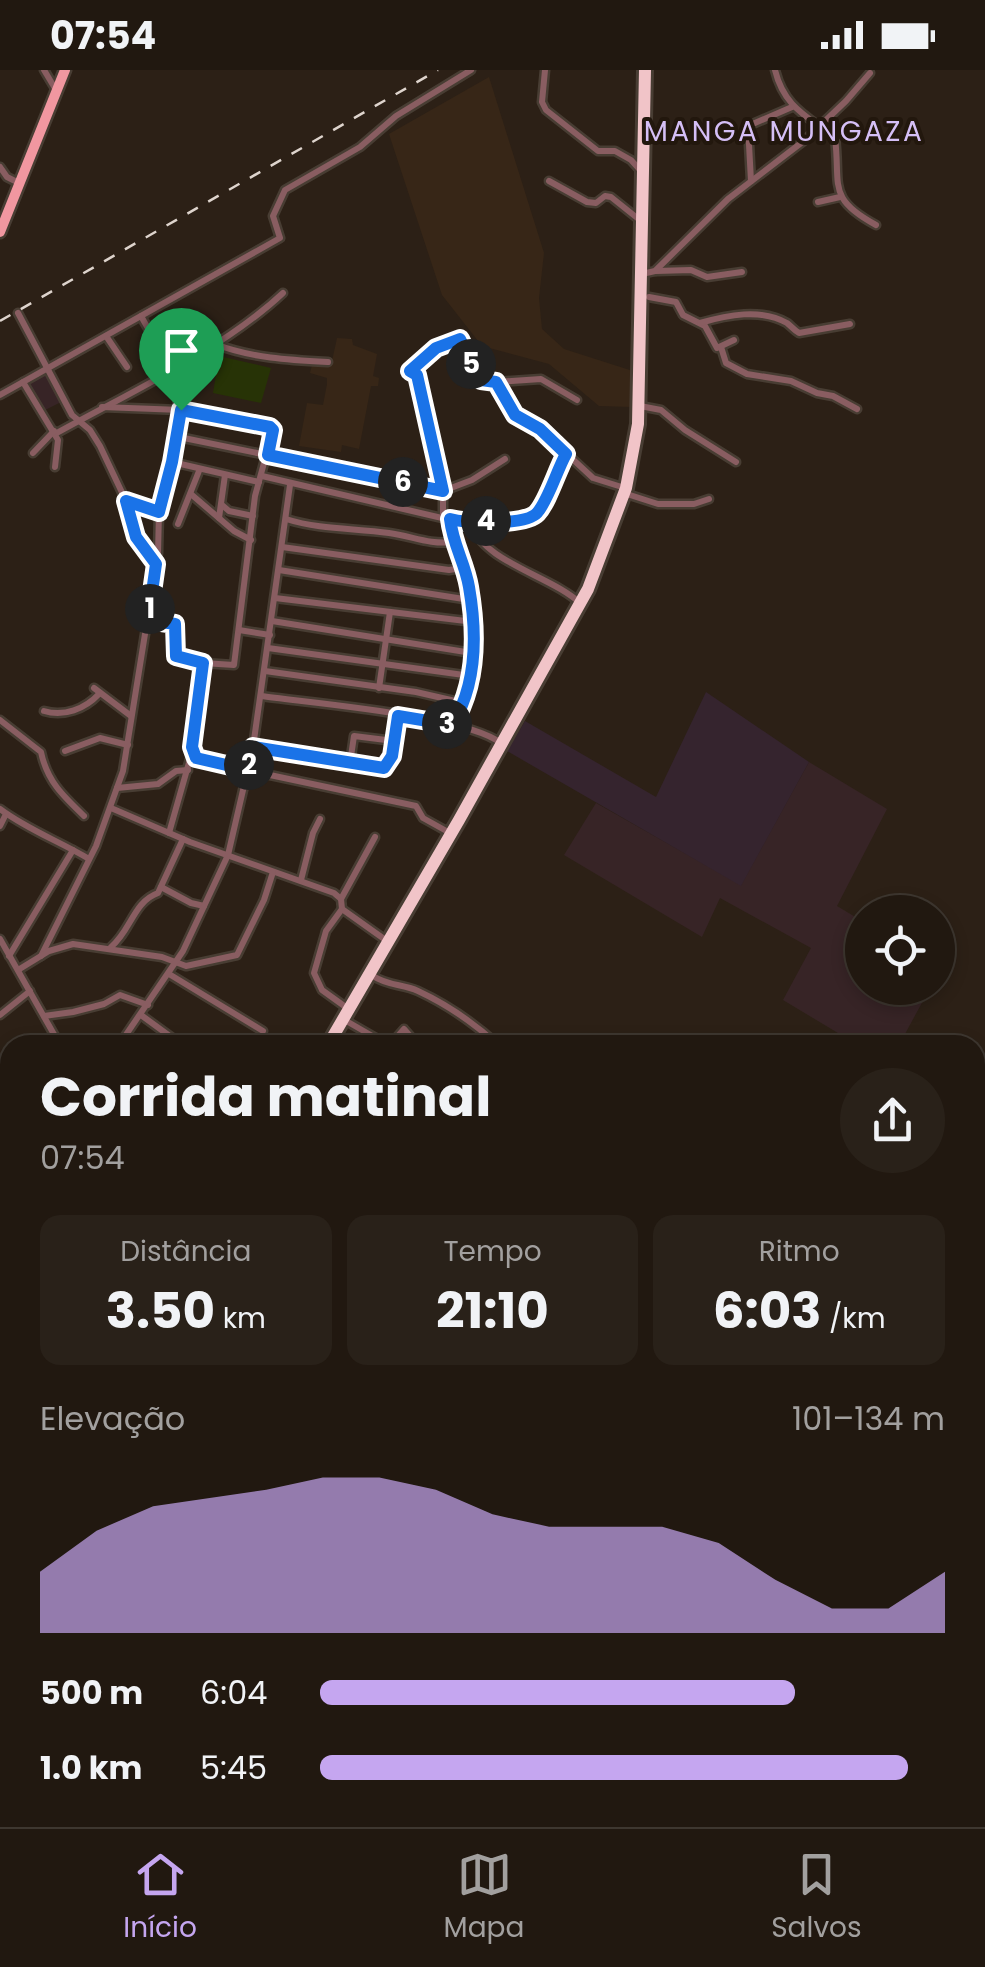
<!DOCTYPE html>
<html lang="pt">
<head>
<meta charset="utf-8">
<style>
	:root { --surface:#211810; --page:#292119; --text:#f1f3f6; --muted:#a2a09f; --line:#3e3730; --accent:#c5a6f0 }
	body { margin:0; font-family:Poppins,sans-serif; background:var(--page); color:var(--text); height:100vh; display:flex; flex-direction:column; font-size:38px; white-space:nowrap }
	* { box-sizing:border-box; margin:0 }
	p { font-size:32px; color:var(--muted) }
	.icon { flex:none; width:55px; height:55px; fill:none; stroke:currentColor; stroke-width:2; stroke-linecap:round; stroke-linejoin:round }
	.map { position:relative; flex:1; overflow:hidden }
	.sheet { position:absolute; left:0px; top:965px; width:985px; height:792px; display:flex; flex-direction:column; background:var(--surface); border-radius:30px 30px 0 0; box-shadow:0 5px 15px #0003,0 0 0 2px var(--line) }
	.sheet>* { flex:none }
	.tools { position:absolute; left:845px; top:825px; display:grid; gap:20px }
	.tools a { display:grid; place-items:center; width:110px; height:110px; border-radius:50%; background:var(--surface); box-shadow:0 5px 15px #0003,0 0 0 2px var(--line); font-size:50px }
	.pin { position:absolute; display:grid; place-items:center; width:85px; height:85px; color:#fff; margin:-102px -42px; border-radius:50% 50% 50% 0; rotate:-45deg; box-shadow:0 0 10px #0007 }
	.pin .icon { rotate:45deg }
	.km { position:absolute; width:50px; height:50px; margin:-25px; border-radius:50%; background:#222; color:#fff; font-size:28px; line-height:50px; text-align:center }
	.round { display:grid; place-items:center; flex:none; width:105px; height:105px; border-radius:52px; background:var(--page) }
	.overview { display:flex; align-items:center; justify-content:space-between; height:170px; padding:0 40px }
	h1 { font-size:55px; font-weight:700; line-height:75px }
	.figures { display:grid; grid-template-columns:repeat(3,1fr); gap:15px; height:170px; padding:10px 40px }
	.figures div { display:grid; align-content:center; border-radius:20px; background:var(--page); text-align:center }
	.figures b { font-size:50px; font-weight:700 }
	.figures small { font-size:28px; font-weight:400 }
	.figures p { font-size:28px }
	.chart { height:280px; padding:20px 40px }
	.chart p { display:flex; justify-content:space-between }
	.chart svg { width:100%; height:180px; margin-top:10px; fill:var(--accent); opacity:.7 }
	ul { padding:0 40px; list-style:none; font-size:32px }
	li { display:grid; grid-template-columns:160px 120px 1fr; align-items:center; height:75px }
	li i { height:25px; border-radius:12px; background:var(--accent) }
	.status { display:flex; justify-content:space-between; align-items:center; height:70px; padding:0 50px; background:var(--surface); direction:ltr }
	.status svg { height:28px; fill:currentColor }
	.menu { display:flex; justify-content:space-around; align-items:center; height:140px; border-top:2px solid var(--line); background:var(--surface); font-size:28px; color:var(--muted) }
	.menu a { display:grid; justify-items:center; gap:5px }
	.menu .current { color:var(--accent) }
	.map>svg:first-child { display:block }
	.commercial { fill:#372426 }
	.built { fill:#372617 }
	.medical { fill:#35242e }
	.green { fill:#273306 }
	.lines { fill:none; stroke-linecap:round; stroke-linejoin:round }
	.stream { stroke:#04505d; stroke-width:2.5 }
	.minor-casing { stroke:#483d33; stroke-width:11 }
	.major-casing { stroke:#483d33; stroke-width:15 }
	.highway-casing { stroke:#483d33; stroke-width:18 }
	.minor { stroke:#895d61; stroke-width:6 }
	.major { stroke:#f197a0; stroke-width:10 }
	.highway { stroke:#f1c4c8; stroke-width:12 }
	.rail { stroke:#ded4cd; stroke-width:2.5; stroke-dasharray:12 12; stroke-linecap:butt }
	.route-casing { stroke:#fff; stroke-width:20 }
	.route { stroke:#1a73e8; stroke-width:12 }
	.labels { text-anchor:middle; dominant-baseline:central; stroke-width:8; stroke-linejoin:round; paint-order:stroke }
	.neighbourhood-label { font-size:28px; letter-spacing:2.5px; fill:#d5bff6; stroke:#22170d }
</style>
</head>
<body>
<div class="status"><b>07:54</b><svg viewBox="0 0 49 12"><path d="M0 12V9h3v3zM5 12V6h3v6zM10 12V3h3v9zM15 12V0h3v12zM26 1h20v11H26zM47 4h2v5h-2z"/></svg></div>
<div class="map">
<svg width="985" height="1757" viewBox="0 0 985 1757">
	<rect width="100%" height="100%" fill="#2c2016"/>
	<!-- commercial -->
	<g class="commercial">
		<polygon points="45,302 61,332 43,341 26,314"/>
		<polygon points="809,692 887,739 837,836 862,851 862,918 930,918 899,975 858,975 783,930 811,878 720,828 702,867 564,785 596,733 741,815"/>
	</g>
	<!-- built -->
	<g class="built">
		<polygon points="489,7 544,183 539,228 542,259 564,279 636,302 632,337 599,336 549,294 482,276 442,225 389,64"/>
		<polygon points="337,268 352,269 353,275 377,284 373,306 379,308 378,316 371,316 359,379 342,375 341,382 299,376 307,333 323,335 327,314 327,308 310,303 314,287 332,291"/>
	</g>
	<!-- medical -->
	<polygon class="medical" points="706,622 809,692 741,816 507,681 525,651 656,727"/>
	<!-- green -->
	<polygon class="green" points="219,286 271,298 261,333 213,323"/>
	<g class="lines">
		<!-- stream -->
		<polyline class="stream" points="975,1241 985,1247"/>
		<defs>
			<g id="minor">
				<polyline points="44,0 56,20"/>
				<polyline points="545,0 542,32 546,40 598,81 615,81 631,90 641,101"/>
				<path d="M775 0C784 37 807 46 835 68 841 115 826 128 876 155"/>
				<polyline points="0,97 7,107 19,113"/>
				<polyline points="549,111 587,132 596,133 605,126 611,127 641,151"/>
				<polyline points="751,111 748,56 792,37"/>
				<polyline points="818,132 840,127"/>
				<polyline points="656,201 691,200 707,207 742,202"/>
				<polyline points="642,204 655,201 728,129 805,70 846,31 870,3"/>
				<polyline points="649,227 676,232 683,245 705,256 717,278 734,270"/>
				<polyline points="18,243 72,345 90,360 100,376 126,431 136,467 156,493"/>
				<path d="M141 246C165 289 187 315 174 366L443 421 472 410 505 389"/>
				<path d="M700 253C727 245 761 238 787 253 791 256 794 260 799 263L850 254"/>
				<polyline points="106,266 127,297"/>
				<path d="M215 274C251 288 290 290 328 292"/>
				<polyline points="721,277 726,293 747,304 791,311 817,323 833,326 857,339"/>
				<polyline points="23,312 58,370 55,397"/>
				<polyline points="497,312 541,309 577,330"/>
				<polyline points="0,325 280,168 273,146 285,120 360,77 396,46 471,0"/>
				<polyline points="640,336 661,340 685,360 736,392"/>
				<polyline points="102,337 181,340 273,360 255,426 234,595 203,593"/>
				<path d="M55 364C129 323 222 280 283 223"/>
				<polyline points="174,366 172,392 259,412"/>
				<polyline points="33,383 54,361"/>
				<polyline points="262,406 472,455 534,446 566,384"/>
				<polyline points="192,425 234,461 251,470"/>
				<polyline points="630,425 658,434 694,434 709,429"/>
				<polyline points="127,432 159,442"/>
				<polyline points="222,435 229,441 253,446"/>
				<path d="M443 447V421L417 305 410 301C422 285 440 273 460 269L481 310 497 312 519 349 540 359 593 408 625 418"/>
				<polyline points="219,448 225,405"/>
				<path d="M286 449C321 460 354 458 389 463 412 466 429 475 453 472"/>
				<path d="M450 449C453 475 465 493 469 517 478 561 477 615 452 654"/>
				<polyline points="178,454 199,401"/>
				<path d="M472 455C483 492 554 507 581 534"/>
				<polyline points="282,477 449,500 462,498"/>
				<polyline points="279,500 470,530"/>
				<polyline points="275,528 474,552"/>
				<polyline points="148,549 175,554 176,587 203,593 192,682 169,763"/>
				<polyline points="272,551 472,583"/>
				<polyline points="239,560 270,565"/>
				<polyline points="268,578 471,606"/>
				<polyline points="265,601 416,622 464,633"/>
				<polyline points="94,618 131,646"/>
				<polyline points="379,618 390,542"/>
				<path d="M261 626C311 633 469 646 502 674"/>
				<path d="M44 641C64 647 85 639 99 624"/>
				<path d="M0 650 41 682C47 711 63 726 84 746"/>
				<polyline points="253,677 387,697 398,646"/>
				<polyline points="65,681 100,668 128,675"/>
				<polyline points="190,691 199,690 416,736 423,748 450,763"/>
				<polyline points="350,693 354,666 394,671"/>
				<polyline points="117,718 158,714 176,701 188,700"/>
				<polyline points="111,738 190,772 334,823 341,829 342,839 387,871"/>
				<path d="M0 739C28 760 59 771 89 789"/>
				<polyline points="0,756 6,744"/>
				<polyline points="301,810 313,763 320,749"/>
				<polyline points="161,817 191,833 204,836"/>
				<polyline points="341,829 375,767"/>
				<polyline points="342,839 326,861 314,903 322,920 347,938"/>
				<polyline points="0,869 60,975"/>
				<path d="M111 877C131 861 133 832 158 823L183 769"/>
				<polyline points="9,886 73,780"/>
				<polyline points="41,886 96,776 123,701 158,483 159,442 172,392"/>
				<polyline points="18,900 49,881 73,874 162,887 186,896 237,885 264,830 273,802"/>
				<polyline points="169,904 263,961"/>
				<path d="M373 906C388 916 403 914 418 921 446 934 475 954 498 975"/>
				<polyline points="0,945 30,921"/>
				<polyline points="141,945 182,975"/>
				<polyline points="44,946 73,942 104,934 120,925 148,935"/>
				<polyline points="348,952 388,975"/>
				<polyline points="119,975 183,881 228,785 253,677 290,415"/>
				<polyline points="390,975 404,959 418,975"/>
				<polyline points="0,1078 10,1090"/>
				<polyline points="0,1128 10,1125"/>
				<polyline points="0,1212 6,1215 10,1226"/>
				<polyline points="0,1263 10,1267"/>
				<polyline points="0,1363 7,1377"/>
				<polyline points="10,1376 7,1377 10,1396"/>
				<polyline points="1,1513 9,1491 0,1454 9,1395"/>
				<polyline points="0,1567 10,1565"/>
				<polyline points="0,1612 10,1619"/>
				<polyline points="0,1657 10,1660"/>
				<polyline points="0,1691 10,1696"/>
				<polyline points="59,1748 60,1757"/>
				<polyline points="603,1748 604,1757"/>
				<polyline points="794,1748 831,1757"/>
				<polyline points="0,1754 4,1757"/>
			</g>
			<polyline id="major" points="0,162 65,0"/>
			<g id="highway">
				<polyline points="328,975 459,750 588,519 626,418 638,354 645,0"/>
				<polyline points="0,1305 10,1300"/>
			</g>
		</defs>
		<!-- minor casing -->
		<use href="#minor" class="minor-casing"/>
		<!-- major casing -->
		<use href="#major" class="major-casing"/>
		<!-- highway casing -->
		<use href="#highway" class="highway-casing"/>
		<!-- minor -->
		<use href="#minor" class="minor"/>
		<!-- major -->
		<use href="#major" class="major"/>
		<!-- highway -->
		<use href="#highway" class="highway"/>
		<!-- rail -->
		<polyline class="rail" points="0,251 438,0"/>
	</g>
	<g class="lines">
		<defs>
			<path id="route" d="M460 269 478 306 481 310 496 312 515 345 540 359 566 384C557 400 548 431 537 443 525 456 465 453 450 449 453 475 465 493 469 517 477 563 477 615 452 655L398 646 392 686 384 698 253 677 248 700 196 688 192 677 203 593 176 586 175 554 148 550 156 494 136 467 126 431 159 442 172 392 181 340 270 357 273 360 268 385 443 421 417 305 410 301 436 278Z"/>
		</defs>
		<!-- route casing -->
		<use href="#route" class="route-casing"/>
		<!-- route -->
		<use href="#route" class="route"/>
	</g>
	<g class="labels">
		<!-- neighbourhood labels -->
		<g class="neighbourhood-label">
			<text x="784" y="61">MANGA MUNGAZA</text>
		</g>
	</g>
</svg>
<div class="tools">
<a><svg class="icon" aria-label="locate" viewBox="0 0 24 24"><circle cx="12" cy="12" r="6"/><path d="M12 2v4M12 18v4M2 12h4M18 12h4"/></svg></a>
</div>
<div class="pin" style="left:181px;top:340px;background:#1e9e55"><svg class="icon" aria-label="arrive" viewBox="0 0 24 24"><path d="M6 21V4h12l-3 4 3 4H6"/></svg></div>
<b class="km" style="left:150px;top:539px">1</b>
<b class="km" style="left:249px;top:695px">2</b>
<b class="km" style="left:447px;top:654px">3</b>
<b class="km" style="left:486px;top:451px">4</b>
<b class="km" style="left:471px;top:294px">5</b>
<b class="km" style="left:403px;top:412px">6</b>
<section class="sheet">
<div class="overview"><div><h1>Corrida matinal</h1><p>07:54</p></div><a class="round"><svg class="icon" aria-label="share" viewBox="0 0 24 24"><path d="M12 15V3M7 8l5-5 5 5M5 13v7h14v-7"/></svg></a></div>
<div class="figures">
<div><p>Distância</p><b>3.50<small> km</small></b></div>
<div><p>Tempo</p><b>21:10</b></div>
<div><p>Ritmo</p><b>6:03<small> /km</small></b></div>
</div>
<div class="chart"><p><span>Elevação</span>101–134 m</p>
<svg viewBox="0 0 160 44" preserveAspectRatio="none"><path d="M0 44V29L10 19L20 13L30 11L40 9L50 6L60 6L70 9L80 15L90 18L100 18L110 18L120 22L130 31L140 38L150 38L160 29V44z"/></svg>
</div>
<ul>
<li><b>500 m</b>6:04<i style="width:76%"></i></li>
<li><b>1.0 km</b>5:45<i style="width:94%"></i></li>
</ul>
</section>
</div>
<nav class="menu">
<a class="current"><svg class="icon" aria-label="home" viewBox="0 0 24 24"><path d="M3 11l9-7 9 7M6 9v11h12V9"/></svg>Início</a>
<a><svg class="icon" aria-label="map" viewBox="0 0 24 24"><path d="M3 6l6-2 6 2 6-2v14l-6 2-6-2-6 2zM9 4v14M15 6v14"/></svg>Mapa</a>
<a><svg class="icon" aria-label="saved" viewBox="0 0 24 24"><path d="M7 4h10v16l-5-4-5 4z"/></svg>Salvos</a>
</nav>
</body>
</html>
